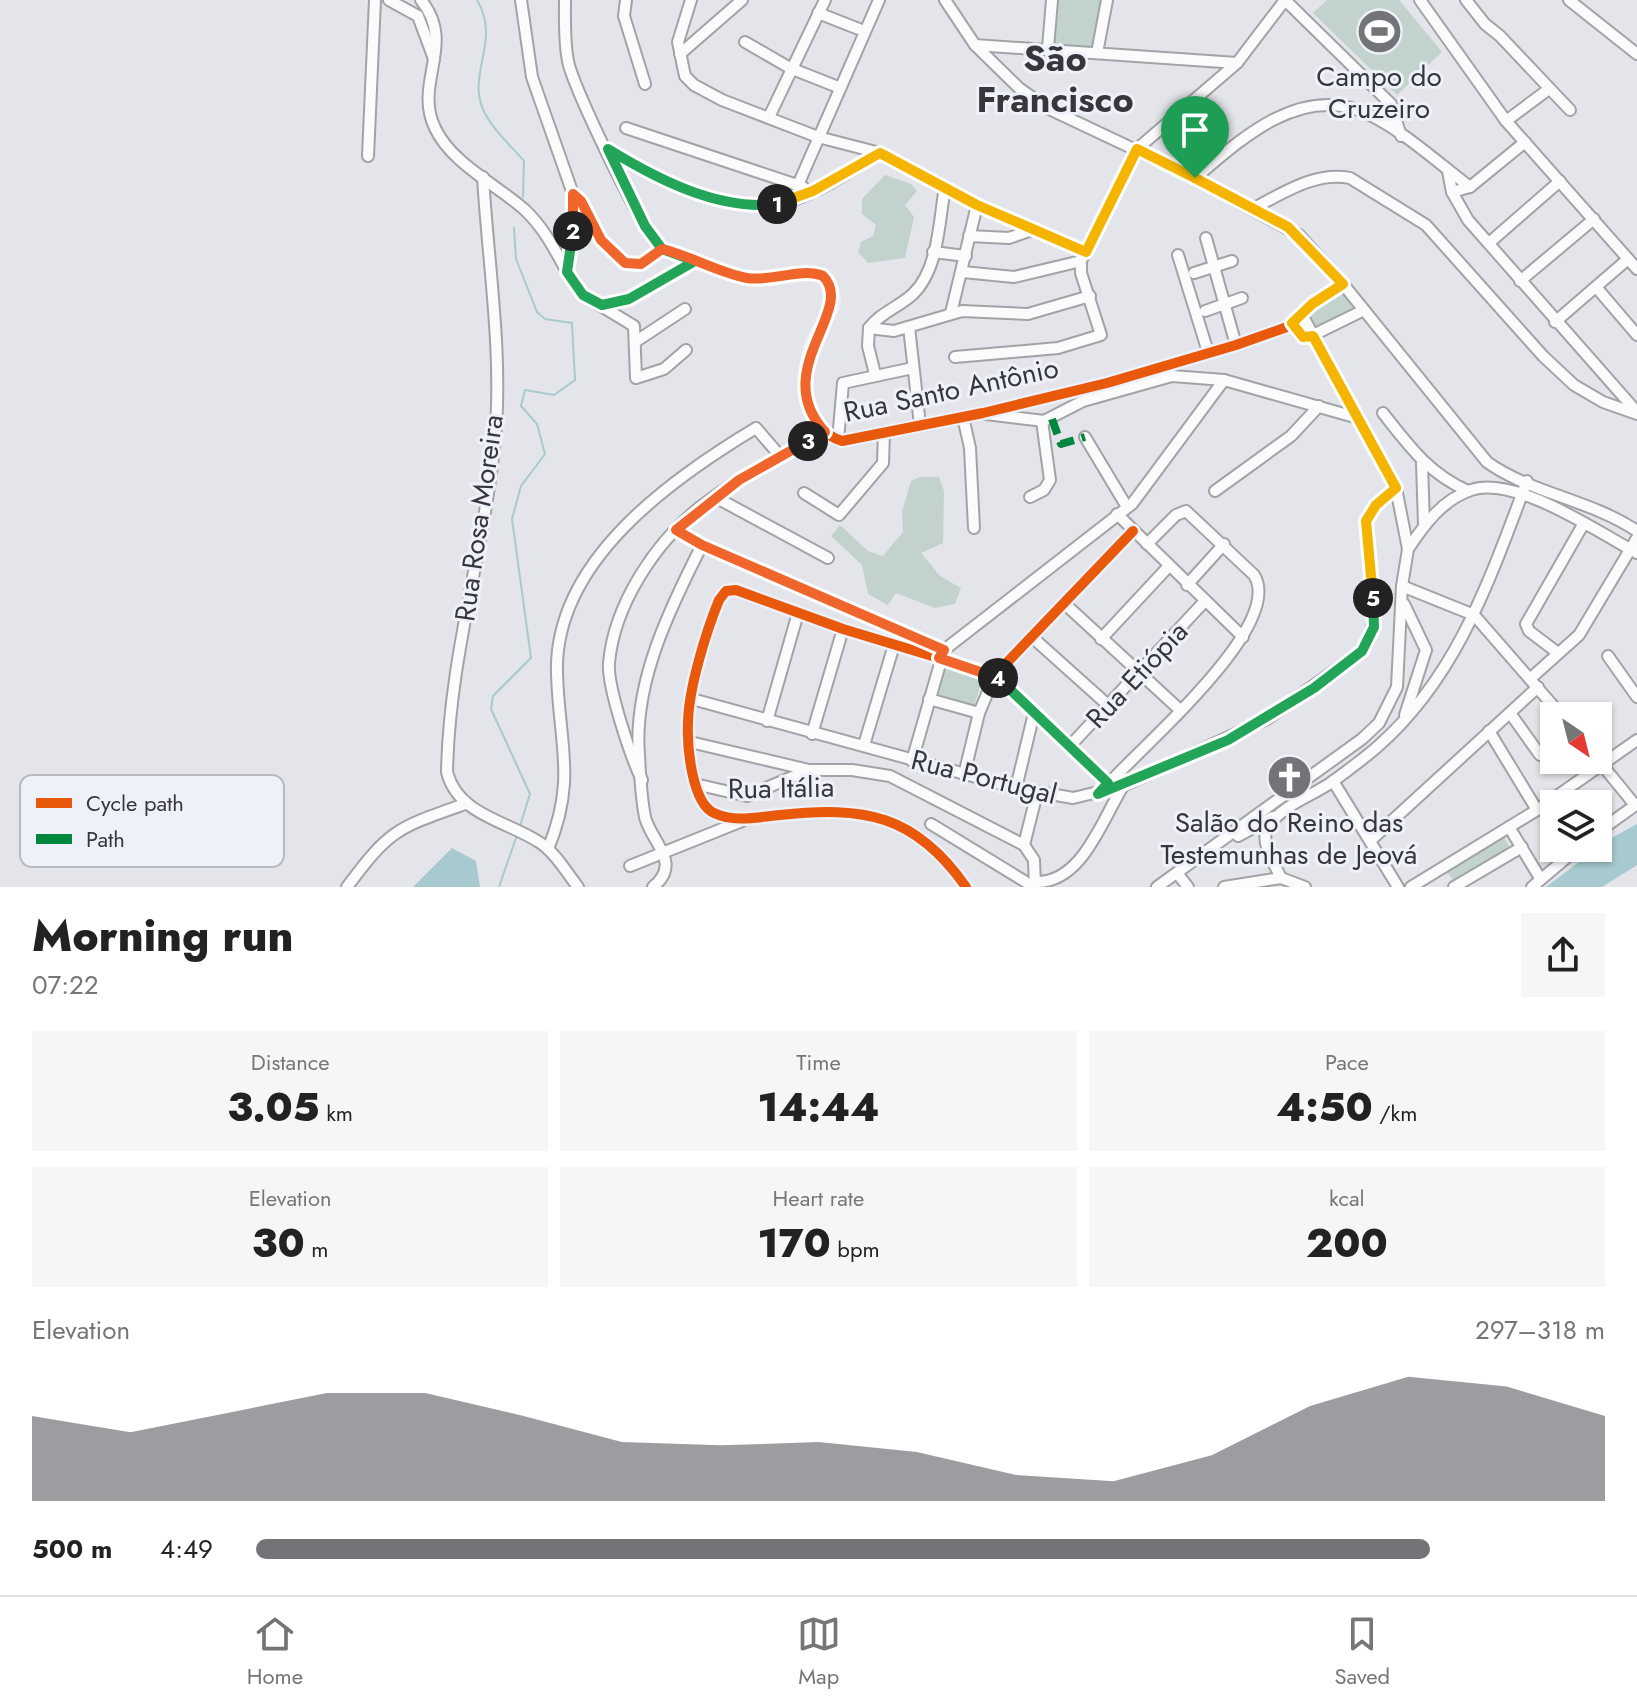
<!DOCTYPE html>
<html lang="en">
<head>
<meta charset="utf-8">
<style>
	:root { --surface:#fff; --page:#f6f6f6; --text:#222; --muted:#767676; --line:#e0e0e0; --accent:#737478 }
	body { margin:0; font-family:Jost,sans-serif; background:var(--page); color:var(--text); height:100vh; display:flex; flex-direction:column; font-size:30px; white-space:nowrap }
	* { box-sizing:border-box; margin:0 }
	p { font-size:26px; color:var(--muted) }
	.icon { flex:none; width:44px; height:44px; fill:none; stroke:currentColor; stroke-width:2; stroke-linecap:round; stroke-linejoin:round }
	.map { position:relative; height:887px; overflow:hidden }
	.details { display:flex; flex-direction:column; background:var(--surface); flex:1 }
	.details>* { flex:none }
	.needle { width:52px; rotate:145deg }
	.tools { position:absolute; left:1540px; top:702px; display:grid; gap:16px }
	.tools a { display:grid; place-items:center; width:72px; height:72px; border-radius:0px; background:var(--surface); box-shadow:0 2px 6px #0004; font-size:40px }
	.pin { position:absolute; display:grid; place-items:center; width:68px; height:68px; color:#fff; margin:-82px -34px; border-radius:50% 50% 50% 0; rotate:-45deg; box-shadow:0 0 8px #0007 }
	.pin .icon { rotate:45deg }
	.km { position:absolute; width:40px; height:40px; margin:-20px; border-radius:50%; background:#222; color:#fff; font-size:22px; line-height:40px; text-align:center }
	.round { display:grid; place-items:center; flex:none; width:84px; height:84px; border-radius:0px; background:var(--page) }
	.head { display:flex; align-items:center; justify-content:space-between; height:136px; padding:0 32px }
	h1 { font-size:44px; font-weight:800; line-height:60px }
	.metrics { display:grid; grid-template-columns:repeat(3,1fr); gap:12px; height:136px; padding:8px 32px }
	.metrics div { display:grid; align-content:center; border-radius:0px; background:var(--page); text-align:center }
	.metrics b { font-size:40px; font-weight:800 }
	.metrics small { font-size:22px; font-weight:400 }
	.metrics p { font-size:22px }
	.chart { height:224px; padding:16px 32px }
	.chart p { display:flex; justify-content:space-between }
	.chart svg { width:100%; height:144px; margin-top:8px; fill:var(--accent); opacity:.7 }
	ul { padding:0 32px; list-style:none; font-size:26px }
	li { display:grid; grid-template-columns:128px 96px 1fr; align-items:center; height:60px }
	li i { height:20px; border-radius:10px; background:var(--accent) }
	.menu { display:flex; justify-content:space-around; align-items:center; height:112px; border-top:2px solid var(--line); background:var(--surface); font-size:22px; color:var(--muted) }
	.menu a { display:grid; justify-items:center; gap:4px }
	.menu .on { color:var(--accent) }
	.map>svg:first-child { display:block }
	.green { fill:#c2d2cc }
	.water { fill:#a6cacf }
	.lines { fill:none; stroke-linecap:round; stroke-linejoin:round }
	.stream { stroke:#a6cacf; stroke-width:2 }
	.minor-casing { stroke:#a2a3a7; stroke-width:14 }
	.minor { stroke:#fbfbfc; stroke-width:10 }
	.quiet { stroke:#00873e; stroke-width:8; stroke-dasharray:16 8; stroke-linecap:butt }
	.cycleway-casing { stroke:#eef1fa; stroke-width:15 }
	.cycleway { stroke:#e8590c; stroke-width:10 }
	.split-1-casing { stroke:#fff; stroke-width:16 }
	.split-2-casing { stroke:#fff; stroke-width:16 }
	.split-3-casing { stroke:#fff; stroke-width:16 }
	.split-4-casing { stroke:#fff; stroke-width:16 }
	.split-5-casing { stroke:#fff; stroke-width:16 }
	.split-6-casing { stroke:#fff; stroke-width:16 }
	.split-1 { stroke:#f5b400; stroke-width:10 }
	.split-2 { stroke:#22a559; stroke-width:10 }
	.split-3 { stroke:#f0652b; stroke-width:10 }
	.split-4 { stroke:#f0652b; stroke-width:10 }
	.split-5 { stroke:#22a559; stroke-width:10 }
	.split-6 { stroke:#f5b400; stroke-width:10 }
	.labels { text-anchor:middle; dominant-baseline:central; stroke-width:6; stroke-linejoin:round; paint-order:stroke }
	.poi-label { font-size:28px; fill:#36373b; stroke:#eef1fa }
	.street-label { font-size:28px; fill:#36373b; stroke:#eef1fa }
	.district-label { font-size:36px; font-weight:bold; fill:#36373b; stroke:#eef1fa }
	.key { fill:#eef1fa; stroke:#b7b9c1; stroke-width:2 }
	.key-label { font-size:22px; fill:#36373b }
</style>
</head>
<body>
<div class="map">
<svg width="1637" height="887" viewBox="0 0 1637 887">
	<rect width="100%" height="100%" fill="#e4e5ea"/>
	<!-- green -->
	<g class="green">
		<polygon points="1056,0 1102,0 1094,48 1050,44"/>
		<polygon points="1327,0 1399,0 1442,52 1397,95 1313,13"/>
		<polygon points="885,175 911,184 917,191 905,205 914,217 905,258 868,263 858,252 861,242 873,236 876,225 862,214 862,199"/>
		<polygon points="1343,294 1354,308 1314,329 1305,313"/>
		<polygon points="920,477 939,477 944,491 943,543 921,553 940,576 961,588 955,604 935,608 896,593 888,605 868,594 862,565 831,536 840,525 868,551 883,556 903,532 902,512 911,481"/>
		<polygon points="946,667 983,677 974,706 938,696"/>
		<polygon points="1503,835 1510,848 1454,882 1447,871"/>
	</g>
	<!-- water -->
	<g class="water">
		<polygon points="1637,824 1637,865 1602,887 1546,887 1608,840"/>
		<polygon points="452,848 476,861 480,887 413,887"/>
	</g>
	<g class="lines">
		<!-- stream -->
		<g class="stream">
			<path d="M477 0C503 43 462 77 487 117 496 133 512 147 524 161L523 197"/>
			<polyline points="514,228 516,259 537,312 545,319 572,323 575,380 554,395 525,390 521,406 537,424 545,454 521,486 512,519 531,658 493,696 491,709 530,794 520,826"/>
			<polyline points="499,887 517,835"/>
		</g>
		<defs>
			<g id="minor">
				<polyline points="389,0 418,16 434,59"/>
				<path d="M421 0C457 44 413 83 435 128 451 163 497 185 525 210 543 227 554 248 566 270"/>
				<polyline points="521,0 532,77 573,194 575,219 567,272 583,295 634,326 636,378 664,369 686,350"/>
				<path d="M565 0C565 20 564 41 568 61 572 86 644 234 661 248 669 254 685 256 695 261"/>
				<polyline points="626,0 624,16 645,84"/>
				<polyline points="691,0 678,42 685,76 694,85 722,100 818,137 880,153 977,205 1086,252"/>
				<path d="M945 0 975 45 1019 88 1047 108 1195 178 1299 235 1343 284 1487 462C1530 493 1591 500 1637 531"/>
				<polyline points="1285,0 1391,104 1401,136"/>
				<polyline points="1420,0 1506,121 1637,269"/>
				<polyline points="1466,0 1485,24 1500,36 1570,110"/>
				<polyline points="1569,0 1637,54"/>
				<polyline points="818,13 864,31"/>
				<polyline points="745,42 790,68 838,87"/>
				<polyline points="975,45 1237,63"/>
				<polyline points="1048,48 1052,0"/>
				<polyline points="1097,53 1107,0"/>
				<polyline points="680,54 742,0"/>
				<polyline points="769,117 825,0"/>
				<polyline points="1506,121 1549,89"/>
				<polyline points="626,128 803,187"/>
				<path d="M610 150C657 179 722 214 780 203 815 197 849 171 880 153"/>
				<polyline points="368,156 375,0"/>
				<polyline points="1448,171 1452,192 1468,220 1637,412"/>
				<path d="M483 177C488 263 503 353 495 439 484 551 449 659 447 772 458 816 509 821 542 844 556 854 567 873 578 887"/>
				<path d="M1195 178C1239 141 1295 88 1358 110 1395 123 1438 163 1470 187"/>
				<polyline points="798,185 879,0"/>
				<polyline points="1452,192 1470,187 1525,142"/>
				<polyline points="573,194 581,201 601,240 625,263 641,264 662,249"/>
				<path d="M1254 208C1283 193 1316 171 1350 178L1426 225 1543 356 1574 385 1603 402 1637 414"/>
				<polyline points="969,236 1009,238 1032,230"/>
				<polyline points="1206,238 1236,345"/>
				<polyline points="1489,243 1560,181"/>
				<polyline points="933,252 966,256"/>
				<polyline points="1178,255 1208,352"/>
				<polyline points="963,272 1014,277 1081,261 1137,149 1237,63 1285,0"/>
				<polyline points="1194,273 1232,261"/>
				<polyline points="1520,281 1594,219"/>
				<polyline points="1596,287 1637,335"/>
				<path d="M602 305 629 299 695 261C717 268 739 278 762 279 781 280 805 268 823 276 831 284 835 293 833 304 830 316 820 327 815 338 799 370 801 428 842 441L983 413 1107 383 1236 345 1287 327 1312 304 1343 284"/>
				<polyline points="1205,311 1242,298"/>
				<polyline points="951,313 977,205"/>
				<polyline points="1555,322 1628,259"/>
				<polyline points="1292,323 1300,335 1309,337 1364,310"/>
				<polyline points="909,327 920,425"/>
				<polyline points="869,328 894,331 962,311 1028,314 1090,296"/>
				<polyline points="635,342 685,309"/>
				<polyline points="955,357 1058,348 1101,335 1081,273 1081,261"/>
				<path d="M875 374 868 346 869 328C880 313 899 307 913 294 939 269 939 220 945 187"/>
				<path d="M1383 413C1409 446 1429 474 1468 491"/>
				<polyline points="986,414 1044,421 1083,401 1172,376 1224,380 1358,418"/>
				<polyline points="963,417 970,448 974,528"/>
				<polyline points="1085,437 1127,507"/>
				<polyline points="838,440 843,383 913,368"/>
				<polyline points="1422,463 1424,525"/>
				<polyline points="1215,491 1291,436 1319,406"/>
				<polyline points="804,493 839,515 883,463 884,432"/>
				<polyline points="715,497 828,558"/>
				<polyline points="1030,497 1044,490 1050,480 1042,421"/>
				<polyline points="1117,514 1243,637"/>
				<polyline points="676,530 702,545 944,650"/>
				<path d="M1408 549C1424 525 1442 500 1471 490 1515 475 1598 532 1637 553"/>
				<polyline points="1187,585 1224,544"/>
				<polyline points="1402,586 1474,615 1562,716"/>
				<polyline points="1065,604 1180,710"/>
				<polyline points="1404,604 1426,650 1405,715"/>
				<polyline points="1032,637 1109,706"/>
				<polyline points="1101,639 1168,567"/>
				<polyline points="1558,653 1529,631 1526,624 1584,523"/>
				<polyline points="1608,656 1637,697"/>
				<polyline points="1531,678 1579,635 1637,538"/>
				<polyline points="692,699 1016,788 1073,798 1123,786 1267,719 1362,651 1370,637 1375,613 1366,521 1376,505 1396,488"/>
				<polyline points="929,699 979,713"/>
				<polyline points="1510,713 1540,755"/>
				<polyline points="767,721 798,613"/>
				<polyline points="1489,731 1537,810"/>
				<polyline points="812,734 843,629"/>
				<polyline points="690,742 809,770 852,770 890,776 1024,845 1034,860 1035,887"/>
				<polyline points="864,745 894,645"/>
				<polyline points="1069,747 1204,602"/>
				<polyline points="912,761 944,650 1132,504 1224,380"/>
				<polyline points="1599,761 1635,805"/>
				<polyline points="964,775 979,713 995,675 1108,783"/>
				<path d="M642 780C631 758 607 686 609 663 614 605 655 543 699 508 738 477 782 456 825 432"/>
				<polyline points="1333,781 1398,887"/>
				<polyline points="695,784 747,796 809,770"/>
				<polyline points="1016,788 1034,713"/>
				<path d="M1100 793C1132 754 1287 627 1254 575L1186 511 1176 515 1147 544"/>
				<polyline points="931,824 1034,887"/>
				<polyline points="1509,827 1540,878"/>
				<polyline points="1598,832 1637,804"/>
				<polyline points="1238,836 1273,817"/>
				<polyline points="1371,840 1538,687"/>
				<polyline points="1024,845 1037,793"/>
				<path d="M548 849C577 779 559 744 557 674 553 562 671 479 756 428L781 457"/>
				<polyline points="630,866 742,821"/>
				<polyline points="1177,873 1188,887"/>
				<path d="M1281 878C1275 865 1259 841 1268 827 1282 805 1312 796 1332 782 1347 771 1362 760 1376 748 1457 678 1490 579 1527 481"/>
				<path d="M1036 882C1082 883 1102 820 1123 786"/>
				<path d="M347 887C390 829 397 828 465 804"/>
				<path d="M653 887C683 863 651 842 645 817 641 797 640 775 639 755 633 683 670 608 702 545"/>
				<path d="M966 887C915 814 864 806 780 815 758 817 735 823 714 813 692 803 687 747 688 724 688 690 706 632 719 600L726 591 736 590 843 629 995 675 1133 531"/>
				<polyline points="1157,887 1362,739 1379,723 1397,687 1402,586 1408,549 1396,488 1301,313"/>
				<polyline points="1224,887 1281,878 1305,887"/>
				<polyline points="1411,887 1537,810 1637,740"/>
				<polyline points="1454,887 1522,847"/>
				<polyline points="1532,887 1578,848"/>
			</g>
		</defs>
		<!-- minor casing -->
		<use href="#minor" class="minor-casing"/>
		<!-- minor -->
		<use href="#minor" class="minor"/>
		<!-- quiet -->
		<polyline class="quiet" points="1052,419 1061,444 1085,437"/>
		<defs>
			<g id="cycleway">
				<path d="M602 305 629 299 695 261C717 268 739 278 762 279 781 280 805 268 823 276 831 284 835 293 833 304 830 316 820 327 815 338 799 370 801 428 842 441L983 413 1107 383 1236 345 1287 327 1312 304 1343 284"/>
				<path d="M966 887C915 814 864 806 780 815 758 817 735 823 714 813 692 803 687 747 688 724 688 690 706 632 719 600L726 591 736 590 843 629 995 675 1133 531"/>
			</g>
		</defs>
		<!-- cycleway casing -->
		<use href="#cycleway" class="cycleway-casing"/>
		<!-- cycleway -->
		<use href="#cycleway" class="cycleway"/>
	</g>
	<g class="lines">
		<defs>
			<polyline id="split-1" points="777,204 813,191 880,153 977,205 1086,252 1137,149 1195,178"/>
			<path id="split-2" d="M573 231 567 272 583 295 602 305 629 299 695 261 662 249 645 226 608 149C657 179 718 211 777 204"/>
			<path id="split-3" d="M573 231V194L581 201 601 240 625 263 641 264 662 249C691 256 717 272 747 278 772 282 801 267 823 276 857 310 768 370 825 432L808 441"/>
			<polyline id="split-4" points="808,441 739,480 676,530 702,545 944,650 939,658 998,678"/>
			<polyline id="split-5" points="998,678 1108,783 1098,794 1228,740 1314,688 1362,651 1374,627 1373,598"/>
			<polyline id="split-6" points="1195,178 1288,227 1343,284 1312,304 1292,323 1303,337 1313,336 1396,488 1376,505 1366,521 1373,598"/>
		</defs>
		<!-- split-1 casing -->
		<use href="#split-1" class="split-1-casing"/>
		<!-- split-2 casing -->
		<use href="#split-2" class="split-2-casing"/>
		<!-- split-3 casing -->
		<use href="#split-3" class="split-3-casing"/>
		<!-- split-4 casing -->
		<use href="#split-4" class="split-4-casing"/>
		<!-- split-5 casing -->
		<use href="#split-5" class="split-5-casing"/>
		<!-- split-6 casing -->
		<use href="#split-6" class="split-6-casing"/>
		<!-- split-1 -->
		<use href="#split-1" class="split-1"/>
		<!-- split-2 -->
		<use href="#split-2" class="split-2"/>
		<!-- split-3 -->
		<use href="#split-3" class="split-3"/>
		<!-- split-4 -->
		<use href="#split-4" class="split-4"/>
		<!-- split-5 -->
		<use href="#split-5" class="split-5"/>
		<!-- split-6 -->
		<use href="#split-6" class="split-6"/>
	</g>
	<!-- icons -->
	<defs>
		<symbol id="stadium-disc" viewBox="-11 -11 22 22"><circle r="9.5" fill="#737478" stroke="#eef1fa"/><path d="M0-5a6.5 5 0 1 0 0 10a6.5 5 0 1 0 0-10ZM-3.5-1.8h7v3.6h-7Z" fill="#fff"/></symbol>
		<symbol id="church-disc" viewBox="-11 -11 22 22"><circle r="9.5" fill="#737478" stroke="#eef1fa"/><path d="M-1.2-6h2.4v3.5h3.3v2.4h-3.3V6h-2.4V-.1h-3.3v-2.4h3.3Z" fill="#fff"/></symbol>
	</defs>
	<g fill-rule="evenodd">
		<use href="#stadium-disc" x="1354" y="6" width="51" height="51"/>
		<use href="#church-disc" x="1264" y="752" width="51" height="51"/>
	</g>
	<g class="labels">
		<!-- poi labels -->
		<g class="poi-label">
			<text x="1379" y="76">Campo do<tspan x="1379" dy="32">Cruzeiro</tspan></text>
			<text x="1289" y="822">Salão do Reino das<tspan x="1289" dy="32">Testemunhas de Jeová</tspan></text>
		</g>
		<!-- street labels -->
		<g class="street-label">
			<text transform="translate(951 390) rotate(-12)">Rua Santo Antônio</text>
			<text transform="translate(479 518) rotate(-82)">Rua Rosa Moreira</text>
			<text transform="translate(1137 675) rotate(-47)">Rua Etiópia</text>
			<text transform="translate(984 777) rotate(14)">Rua Portugal</text>
			<text transform="translate(781 788) rotate(-1)">Rua Itália</text>
		</g>
		<!-- district labels -->
		<g class="district-label">
			<text x="1055" y="58">São<tspan x="1055" dy="41">Francisco</tspan></text>
		</g>
	</g>
	<!-- legend -->
	<rect x="20" y="775" width="264" height="92" rx="12" class="key"/>
	<rect x="36" y="798" width="36" height="10" fill="#e8590c"/>
	<rect x="36" y="834" width="36" height="10" fill="#00873e"/>
	<g class="key-label">
		<text x="86" y="811">Cycle path</text>
		<text x="86" y="847">Path</text>
	</g>
</svg>
<div class="tools">
<a><svg class="needle" viewBox="-14 -14 28 28"><path d="M0-13l5 13h-10z" fill="#e53935"/><path d="M0 13l5-13h-10z" fill="#767676"/></svg></a>
<a><svg class="icon" aria-label="layers" viewBox="0 0 24 24"><path d="M12 4l9 5-9 5-9-5zM3 14l9 5 9-5"/></svg></a>
</div>
<div class="pin" style="left:1195px;top:178px;background:#1e9e55"><svg class="icon" aria-label="arrive" viewBox="0 0 24 24"><path d="M6 21V4h12l-3 4 3 4H6"/></svg></div>
<b class="km" style="left:777px;top:204px">1</b>
<b class="km" style="left:573px;top:231px">2</b>
<b class="km" style="left:808px;top:441px">3</b>
<b class="km" style="left:998px;top:678px">4</b>
<b class="km" style="left:1373px;top:598px">5</b>
</div>
<section class="details">
<div class="head"><div><h1>Morning run</h1><p>07:22</p></div><a class="round"><svg class="icon" aria-label="share" viewBox="0 0 24 24"><path d="M12 15V3M7 8l5-5 5 5M5 13v7h14v-7"/></svg></a></div>
<div class="metrics">
<div><p>Distance</p><b>3.05<small> km</small></b></div>
<div><p>Time</p><b>14:44</b></div>
<div><p>Pace</p><b>4:50<small> /km</small></b></div>
</div>
<div class="metrics">
<div><p>Elevation</p><b>30<small> m</small></b></div>
<div><p>Heart rate</p><b>170<small> bpm</small></b></div>
<div><p>kcal</p><b>200</b></div>
</div>
<div class="chart"><p><span>Elevation</span>297–318 m</p>
<svg viewBox="0 0 160 44" preserveAspectRatio="none"><path d="M0 44V18L10 23L20 17L30 11L40 11L50 18L60 26L70 27L80 26L90 29L100 36L110 38L120 30L130 15L140 6L150 9L160 18V44z"/></svg>
</div>
<ul>
<li><b>500 m</b>4:49<i style="width:87%"></i></li>
</ul>
</section>
<nav class="menu">
<a class="on"><svg class="icon" aria-label="home" viewBox="0 0 24 24"><path d="M3 11l9-7 9 7M6 9v11h12V9"/></svg>Home</a>
<a><svg class="icon" aria-label="map" viewBox="0 0 24 24"><path d="M3 6l6-2 6 2 6-2v14l-6 2-6-2-6 2zM9 4v14M15 6v14"/></svg>Map</a>
<a><svg class="icon" aria-label="saved" viewBox="0 0 24 24"><path d="M7 4h10v16l-5-4-5 4z"/></svg>Saved</a>
</nav>
</body>
</html>
